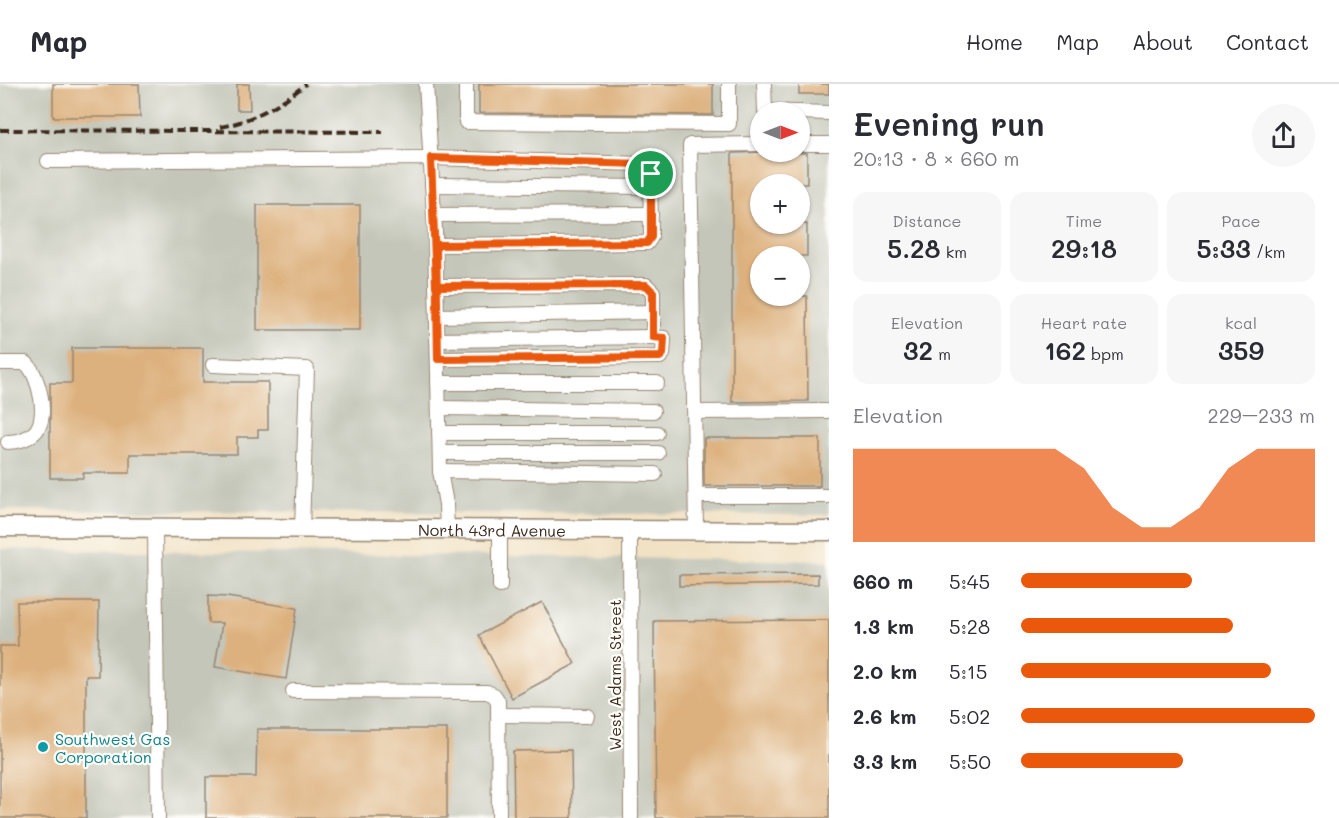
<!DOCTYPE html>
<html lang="en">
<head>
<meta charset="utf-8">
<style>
	:root { --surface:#fff; --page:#f7f7f7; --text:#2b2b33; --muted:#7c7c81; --line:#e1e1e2; --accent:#ea580c }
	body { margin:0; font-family:Mali,sans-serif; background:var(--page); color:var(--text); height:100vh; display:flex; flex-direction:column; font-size:22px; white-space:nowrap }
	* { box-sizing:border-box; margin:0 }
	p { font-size:20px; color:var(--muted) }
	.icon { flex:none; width:33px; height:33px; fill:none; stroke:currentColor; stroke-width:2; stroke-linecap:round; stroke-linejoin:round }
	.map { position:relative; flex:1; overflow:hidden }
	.drawer { display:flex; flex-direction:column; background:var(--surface); width:510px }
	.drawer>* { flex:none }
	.needle { width:39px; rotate:90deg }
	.tools { position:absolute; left:750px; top:18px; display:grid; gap:12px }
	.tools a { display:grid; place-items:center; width:60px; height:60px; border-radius:50%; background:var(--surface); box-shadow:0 2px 4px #0004; font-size:30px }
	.pin { position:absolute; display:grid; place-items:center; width:51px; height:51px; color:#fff; margin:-26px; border:3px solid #fff; border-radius:50%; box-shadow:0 2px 6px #0007 }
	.round { display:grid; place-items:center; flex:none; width:63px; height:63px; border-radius:32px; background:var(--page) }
	.head { display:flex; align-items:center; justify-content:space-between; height:102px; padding:0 24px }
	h1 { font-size:33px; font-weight:600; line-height:45px }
	.figures { display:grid; grid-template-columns:repeat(3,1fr); gap:9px; height:102px; padding:6px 24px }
	.figures div { display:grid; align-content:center; border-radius:15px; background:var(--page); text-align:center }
	.figures b { font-size:26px; font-weight:600 }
	.figures small { font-size:16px; font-weight:400 }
	.figures p { font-size:16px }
	.chart { height:168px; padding:12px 24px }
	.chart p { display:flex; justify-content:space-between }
	.chart svg { width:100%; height:108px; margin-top:6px; fill:var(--accent); opacity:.7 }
	ul { padding:0 24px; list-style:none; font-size:20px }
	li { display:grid; grid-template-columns:96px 72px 1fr; align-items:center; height:45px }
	li i { height:15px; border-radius:8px; background:var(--accent) }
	header { display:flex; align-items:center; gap:36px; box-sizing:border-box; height:84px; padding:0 30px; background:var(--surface); border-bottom:2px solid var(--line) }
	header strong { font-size:28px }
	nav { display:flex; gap:33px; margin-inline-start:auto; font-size:21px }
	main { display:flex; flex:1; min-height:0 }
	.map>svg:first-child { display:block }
	.industrial { fill:#c4c6b9; fill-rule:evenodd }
	.building { fill:#ddb17e }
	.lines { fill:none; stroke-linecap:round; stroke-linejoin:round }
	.minor-casing { stroke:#968672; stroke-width:16 }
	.major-casing { stroke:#968672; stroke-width:21 }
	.minor { stroke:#fff; stroke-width:14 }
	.major { stroke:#fff; stroke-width:18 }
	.rail { stroke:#3b2a1e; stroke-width:4; stroke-dasharray:9 4.5; stroke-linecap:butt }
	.route-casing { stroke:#fff; stroke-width:12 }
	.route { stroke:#ea580c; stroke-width:8 }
	.culture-dot { fill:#0f9aa8; stroke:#fdfcf7; stroke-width:2 }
	.labels { text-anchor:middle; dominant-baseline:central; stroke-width:4.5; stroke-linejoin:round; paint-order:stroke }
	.street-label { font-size:16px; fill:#3b2a1e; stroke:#fdfcf7 }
	.culture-label { font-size:16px; fill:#0d838f; stroke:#fdfcf7; text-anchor:start }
</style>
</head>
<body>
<header>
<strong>Map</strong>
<nav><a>Home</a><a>Map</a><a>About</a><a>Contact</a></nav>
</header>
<main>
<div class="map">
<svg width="829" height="734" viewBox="0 0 829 734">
	<rect width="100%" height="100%" fill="#fdfcf7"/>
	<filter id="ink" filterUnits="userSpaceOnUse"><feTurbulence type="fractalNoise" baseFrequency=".0167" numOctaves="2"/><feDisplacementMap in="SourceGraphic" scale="12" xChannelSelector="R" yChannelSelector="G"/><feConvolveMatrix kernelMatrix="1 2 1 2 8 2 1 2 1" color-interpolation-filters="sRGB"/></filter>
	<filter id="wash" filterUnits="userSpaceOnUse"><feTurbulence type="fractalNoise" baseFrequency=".008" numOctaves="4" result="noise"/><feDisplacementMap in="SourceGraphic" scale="24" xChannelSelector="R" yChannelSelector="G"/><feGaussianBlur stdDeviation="1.35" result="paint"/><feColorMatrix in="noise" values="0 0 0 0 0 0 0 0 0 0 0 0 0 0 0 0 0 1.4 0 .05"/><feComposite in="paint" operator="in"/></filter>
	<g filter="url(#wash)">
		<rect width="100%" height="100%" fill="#f2e2c5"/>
		<!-- industrial -->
		<g class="industrial">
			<path d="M0 0H829V431L0 426ZM760 28H800V68H760ZM760 100H800V140H760ZM760 172H800V212H760Z"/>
			<polygon points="0,465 829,477 829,734 0,734"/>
		</g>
		<g id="blocks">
			<!-- building -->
			<g class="building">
				<polygon points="53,0 139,0 140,33 53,33"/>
				<polygon points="237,0 249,0 250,26 237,26"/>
				<polygon points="479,0 713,0 713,31 479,29"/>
				<rect x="799" y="0" width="30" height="10"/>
				<polygon points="765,68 807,69 807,100 760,100 760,140 807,140 807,172 760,172 760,212 807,212 808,317 732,318 732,69"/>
				<rect x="257" y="121" width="103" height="125"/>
				<polygon points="72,264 203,264 203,298 268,298 268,346 258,346 258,353 237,353 237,370 130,370 130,389 83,389 83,394 50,394 50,299 72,299"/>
				<rect x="704" y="354" width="116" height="48"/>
				<polygon points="818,490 818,500 679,502 679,491"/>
				<polygon points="208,512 227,513 297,524 286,595 215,583 222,539 208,539"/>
				<polygon points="17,518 99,518 98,592 86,592 86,734 0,734 0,562 18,562"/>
				<polygon points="542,518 575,580 512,614 479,551"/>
				<polygon points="829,536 829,734 656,734 654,537"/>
				<polygon points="257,645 447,645 447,734 206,734 206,693 256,693"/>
				<polygon points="571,666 572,734 514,734 513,667"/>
			</g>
		</g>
	</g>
	<g filter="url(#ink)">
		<use href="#blocks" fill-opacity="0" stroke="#968672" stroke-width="1.5"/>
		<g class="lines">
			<defs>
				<g id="minor">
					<polyline points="426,0 435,146 440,387 446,420 447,447"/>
					<polyline points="466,0 466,38 729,40 729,0"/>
					<polyline points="764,0 765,27 829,29"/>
					<polyline points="800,60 829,60"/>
					<polyline points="48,77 431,74 643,80 650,87 651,153 647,159 436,161"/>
					<polyline points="432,101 651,103"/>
					<polyline points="434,131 651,130"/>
					<polyline points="436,202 646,201 653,208 653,253 664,254 663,270 660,273 438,275"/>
					<polyline points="437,232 653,228"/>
					<polyline points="437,256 653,253"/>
					<path d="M0 279H26C39 291 50 335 34 349 27 355 17 358 8 358"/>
					<polyline points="213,281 307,285 302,446"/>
					<polyline points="438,299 657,299"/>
					<polyline points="439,324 653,327"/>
					<polyline points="695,328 829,327"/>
					<polyline points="439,349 657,349"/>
					<polyline points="440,369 658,369"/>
					<polyline points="440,387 655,390"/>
					<polyline points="696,412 829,412"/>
					<polyline points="155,445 158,734"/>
					<polyline points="500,447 500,502"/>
					<polyline points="696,447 690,61 760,60"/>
					<polyline points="630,448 631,734"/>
					<polyline points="293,607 487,608 494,611 498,617 499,734"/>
					<polyline points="498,631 587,632"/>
				</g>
				<g id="major">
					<path id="s1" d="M0 443 829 447"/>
				</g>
			</defs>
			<!-- minor casing -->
			<use href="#minor" class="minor-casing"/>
			<!-- major casing -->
			<use href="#major" class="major-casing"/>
			<!-- minor -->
			<use href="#minor" class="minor"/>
			<!-- major -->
			<use href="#major" class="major"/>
			<!-- rail -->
			<g class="rail">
				<path d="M220 43C250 38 283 19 306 0"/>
				<polyline points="0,46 383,48"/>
			</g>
		</g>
	</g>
	<g class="lines" filter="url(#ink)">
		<defs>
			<polyline id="route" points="651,90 651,153 647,159 436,161 438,275 660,273 663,270 664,254 653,253 653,208 646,201 436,202 431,74 642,80 647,82 651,90"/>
		</defs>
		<!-- route casing -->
		<use href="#route" class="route-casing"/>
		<!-- route -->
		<use href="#route" class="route"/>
	</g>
	<!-- markers -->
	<circle class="culture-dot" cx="43" cy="663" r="6"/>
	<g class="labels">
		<!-- street labels -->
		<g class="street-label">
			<text stroke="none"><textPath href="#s1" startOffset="492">North 43rd Avenue</textPath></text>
			<text transform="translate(614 591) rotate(-90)">West Adams Street</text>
		</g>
		<!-- culture labels -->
		<g class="culture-label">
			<text x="55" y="654">Southwest Gas<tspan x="55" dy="18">Corporation</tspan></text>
		</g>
	</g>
</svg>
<div class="tools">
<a><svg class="needle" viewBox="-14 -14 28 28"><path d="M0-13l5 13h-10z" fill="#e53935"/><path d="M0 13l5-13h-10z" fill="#7c7c81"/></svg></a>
<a>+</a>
<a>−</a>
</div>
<div class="pin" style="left:651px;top:90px;background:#1e9e55"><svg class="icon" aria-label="arrive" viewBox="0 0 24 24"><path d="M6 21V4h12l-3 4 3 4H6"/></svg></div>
</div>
<section class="drawer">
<div class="head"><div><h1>Evening run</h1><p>20:13 · 8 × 660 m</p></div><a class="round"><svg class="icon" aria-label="share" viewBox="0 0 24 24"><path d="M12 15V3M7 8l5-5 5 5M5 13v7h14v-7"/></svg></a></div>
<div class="figures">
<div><p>Distance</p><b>5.28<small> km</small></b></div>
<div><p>Time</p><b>29:18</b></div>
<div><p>Pace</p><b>5:33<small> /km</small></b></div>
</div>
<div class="figures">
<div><p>Elevation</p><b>32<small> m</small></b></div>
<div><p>Heart rate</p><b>162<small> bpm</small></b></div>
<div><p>kcal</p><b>359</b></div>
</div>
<div class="chart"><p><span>Elevation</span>229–233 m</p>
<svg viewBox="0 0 160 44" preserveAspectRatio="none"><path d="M0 44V6L10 6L20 6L30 6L40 6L50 6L60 6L70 6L80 14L90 30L100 38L110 38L120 30L130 14L140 6L150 6L160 6V44z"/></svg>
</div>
<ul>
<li><b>660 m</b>5:45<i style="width:58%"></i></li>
<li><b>1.3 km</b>5:28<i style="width:72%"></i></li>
<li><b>2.0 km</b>5:15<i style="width:85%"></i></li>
<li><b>2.6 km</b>5:02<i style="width:100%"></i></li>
<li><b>3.3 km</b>5:50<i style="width:55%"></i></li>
</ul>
</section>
</main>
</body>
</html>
